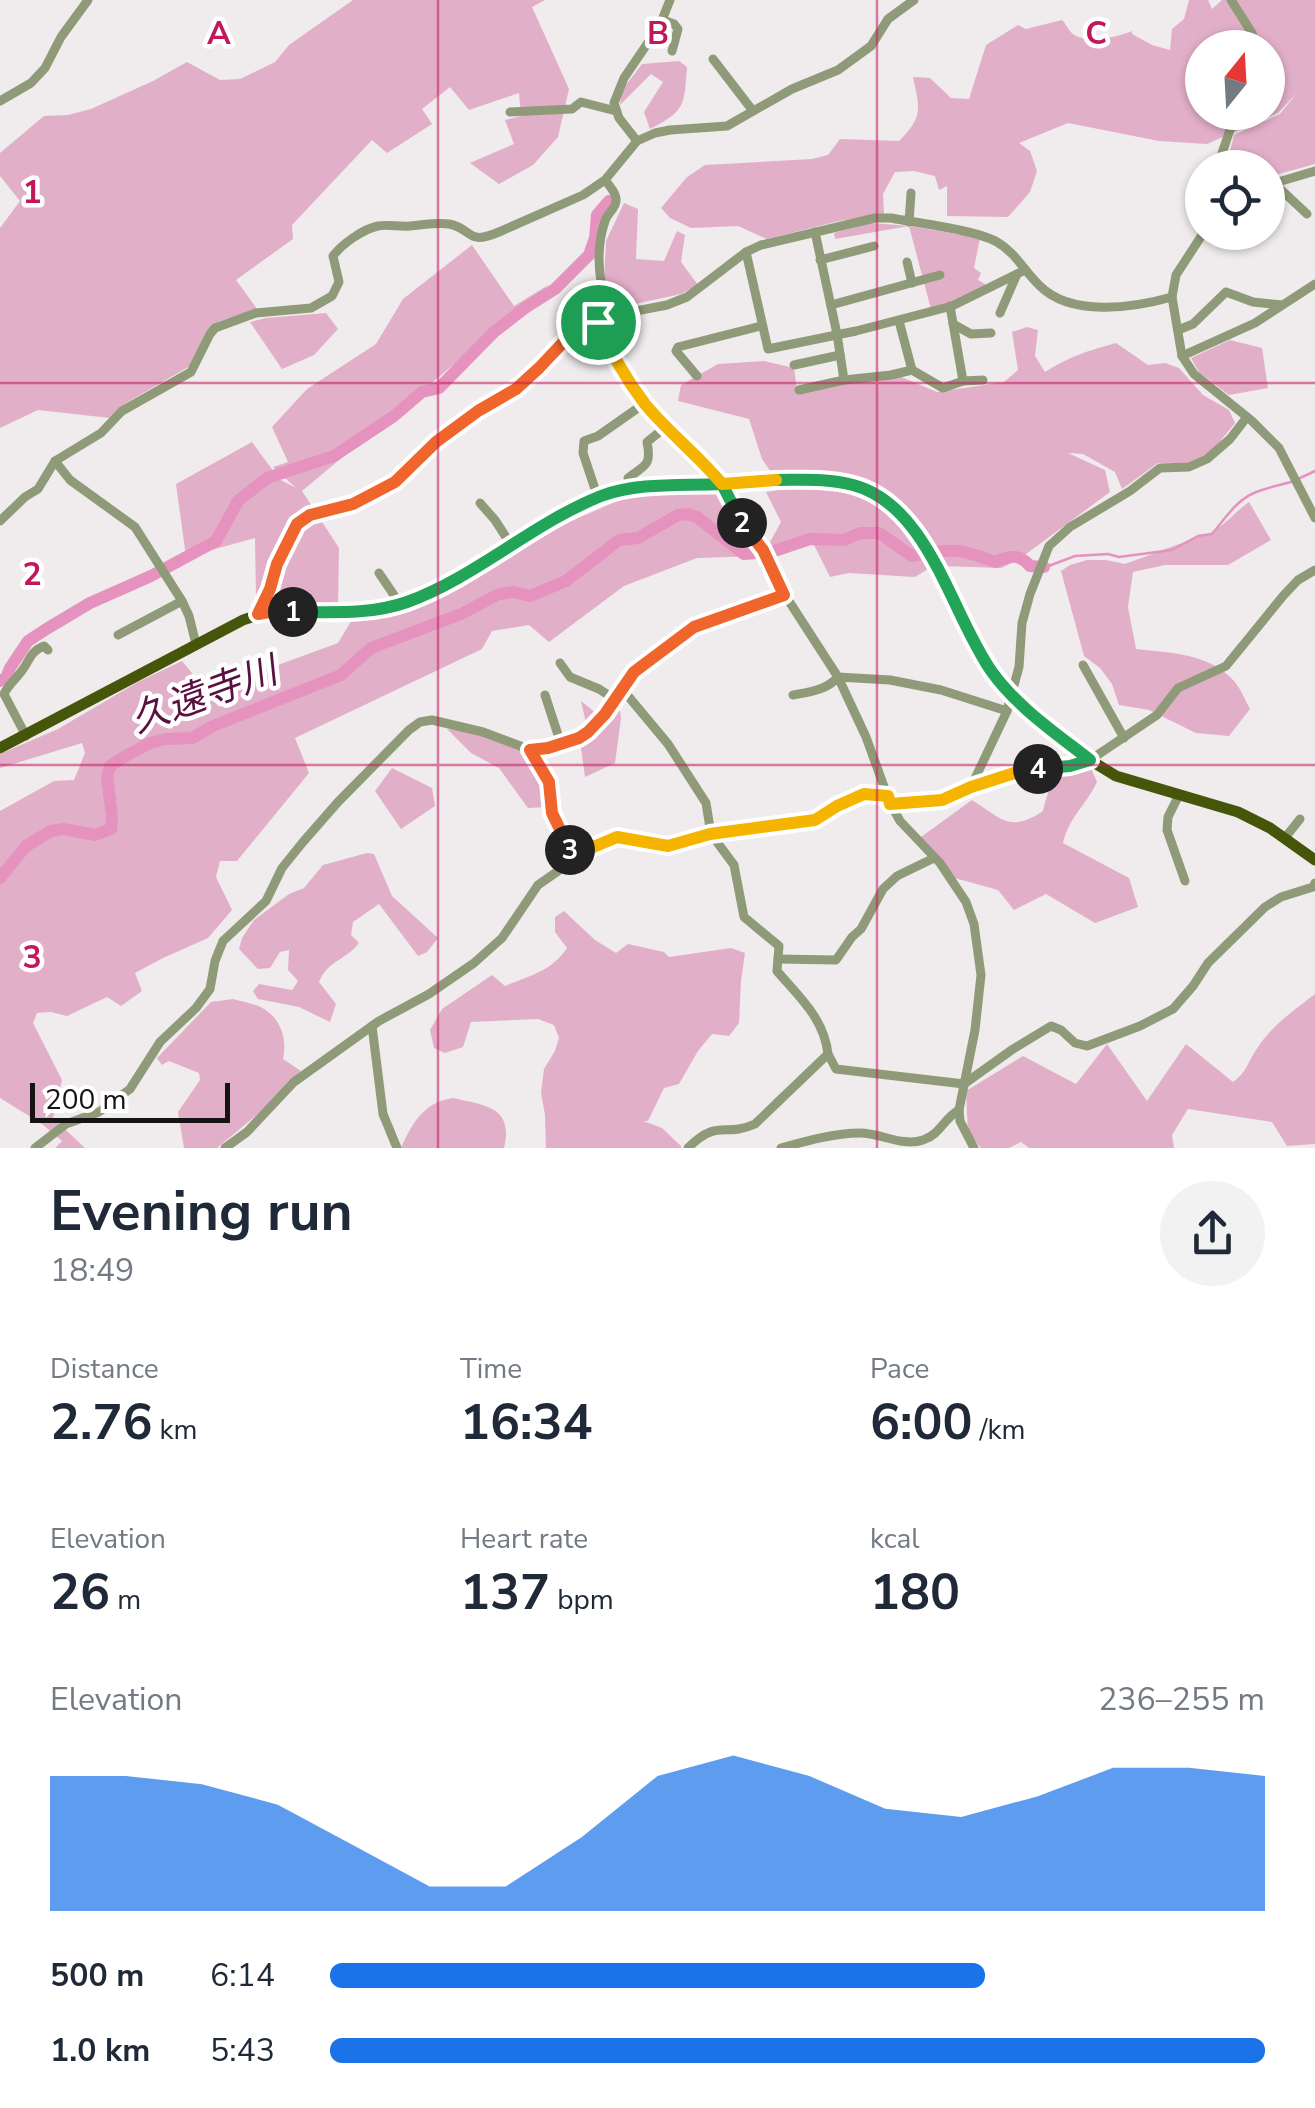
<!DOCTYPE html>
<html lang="en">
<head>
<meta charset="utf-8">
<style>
	:root { --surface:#fff; --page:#f2f2f3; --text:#1f2937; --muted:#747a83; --accent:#1a73e8 }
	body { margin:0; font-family:"Nunito Sans","Noto Sans JP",sans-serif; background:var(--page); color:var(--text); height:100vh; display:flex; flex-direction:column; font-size:38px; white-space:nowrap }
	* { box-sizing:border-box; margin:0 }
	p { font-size:32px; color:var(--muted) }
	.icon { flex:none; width:55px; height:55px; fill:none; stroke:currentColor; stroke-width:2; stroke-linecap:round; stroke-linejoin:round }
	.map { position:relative; height:1148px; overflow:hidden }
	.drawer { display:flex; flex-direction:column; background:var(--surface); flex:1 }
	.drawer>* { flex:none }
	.needle { width:65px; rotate:18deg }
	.tools { position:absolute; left:1185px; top:30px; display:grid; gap:20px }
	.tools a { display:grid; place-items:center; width:100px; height:100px; border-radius:50%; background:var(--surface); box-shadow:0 2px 8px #0004; font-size:50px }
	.scale { position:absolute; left:30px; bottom:25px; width:200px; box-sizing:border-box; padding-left:10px; border:5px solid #151314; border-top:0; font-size:28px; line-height:35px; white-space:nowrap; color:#151314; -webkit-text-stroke:8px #fff; paint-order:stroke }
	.pin { position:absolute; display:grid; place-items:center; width:85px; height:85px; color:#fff; margin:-42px; border:5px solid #fff; border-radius:50%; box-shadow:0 2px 10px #0007 }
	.km { position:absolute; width:50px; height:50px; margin:-25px; border-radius:50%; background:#222; color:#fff; font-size:28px; line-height:50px; text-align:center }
	.round { display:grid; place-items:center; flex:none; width:105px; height:105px; border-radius:52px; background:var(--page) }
	.head { display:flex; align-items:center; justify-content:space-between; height:170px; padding:0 50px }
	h1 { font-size:55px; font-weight:700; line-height:75px }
	.metrics { display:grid; grid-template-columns:repeat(3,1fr); gap:15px; height:170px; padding:10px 50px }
	.metrics div { display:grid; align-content:center }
	.metrics b { font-size:50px; font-weight:700 }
	.metrics small { font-size:28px; font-weight:400 }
	.metrics p { font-size:28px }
	.chart { height:280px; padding:20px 50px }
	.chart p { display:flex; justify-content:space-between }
	.chart svg { width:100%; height:180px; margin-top:10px; fill:var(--accent); opacity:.7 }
	ul { padding:0 50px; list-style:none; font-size:32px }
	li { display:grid; grid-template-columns:160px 120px 1fr; align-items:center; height:75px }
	li i { height:25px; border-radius:12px; background:var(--accent) }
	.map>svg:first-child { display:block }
	.green { fill:#e2afc9; fill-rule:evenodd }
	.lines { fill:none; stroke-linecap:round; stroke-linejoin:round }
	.stream { stroke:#e692be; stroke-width:2.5 }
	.river { stroke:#e692be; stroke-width:12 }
	.minor { stroke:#8f9b78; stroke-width:9 }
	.major { stroke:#45560b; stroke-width:11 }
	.split-1-casing { stroke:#fff; stroke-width:20 }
	.split-2-casing { stroke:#fff; stroke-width:20 }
	.split-3-casing { stroke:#fff; stroke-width:20 }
	.split-4-casing { stroke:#fff; stroke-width:20 }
	.split-5-casing { stroke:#fff; stroke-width:20 }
	.split-6-casing { stroke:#fff; stroke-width:20 }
	.split-1 { stroke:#f0652b; stroke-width:12 }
	.split-2 { stroke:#22a559; stroke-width:12 }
	.split-3 { stroke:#f0652b; stroke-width:12 }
	.split-4 { stroke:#f5b400; stroke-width:12 }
	.split-5 { stroke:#22a559; stroke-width:12 }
	.split-6 { stroke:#f5b400; stroke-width:12 }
	.grid { fill:none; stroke:#c2185b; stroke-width:2.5; stroke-opacity:0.55 }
	.labels { text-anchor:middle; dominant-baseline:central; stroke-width:9; stroke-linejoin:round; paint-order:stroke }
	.water-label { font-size:38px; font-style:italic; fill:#5a113f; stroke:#fff }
	.grid-label { font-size:32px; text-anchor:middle; font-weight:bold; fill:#c2185b; stroke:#fff; stroke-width:9; stroke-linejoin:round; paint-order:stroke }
</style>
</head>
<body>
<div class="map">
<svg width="1315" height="1148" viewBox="0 0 1315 1148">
	<rect width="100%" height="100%" fill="#f0ebed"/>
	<!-- green -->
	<g class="green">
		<polygon points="353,0 545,0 532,7 569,89 558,137 533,165 499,184 470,163 514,144 505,120 521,116 519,93 469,110 450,87 422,109 432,124 387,153 372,140 292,225 293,239 236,280 257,309 220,321 206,332 190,366 126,403 110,418 38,410 0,428 0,228 20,201 0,176 0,153 44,116 68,115 91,109 153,81 187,62 220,80 240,79 275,62 289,45"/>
		<path d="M1189 0H1208L1212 9 1222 0H1315V164L1268 177V168L1226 167 1234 135 1280 114 1297 93 1278 113 1207 144 1159 141 1068 123 1019 143 1030 151 1037 171 1030 192 1008 217 947 216V186L939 190 935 176 914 171 895 172 883 194 884 214 839 221 767 239 738 226 691 228 670 218 661 208 687 177 705 165 812 159 828 155 840 139 899 141C923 117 920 109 913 77L930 78 951 98 969 99 986 45 1018 25 1026 29 1062 20C1066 24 1068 30 1073 34 1085 44 1119 37 1132 31V34L1152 45 1170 50 1172 29 1184 19ZM1202 48H1268V112H1202Z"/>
		<path d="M679 61 687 67C684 105 686 111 650 129L644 112 663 82 651 74 620 105 622 90 642 64Z"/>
		<polygon points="624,203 638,209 636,259 664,261 677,231 685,235 681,262 698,285 681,294 612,309 604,282 606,241"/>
		<polygon points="871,223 910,226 980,238 974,268 981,273 978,280 985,284 985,286 955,304 931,309 909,226 835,239 834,233"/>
		<polygon points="472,245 514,306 550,284 302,491 339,548 338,609 256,597 255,538 186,557 176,484 252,442 279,479 296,488 273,467 288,462 272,427 307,389 376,344 403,299"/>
		<polygon points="326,313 338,329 314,355 282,369 250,322 266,318"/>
		<path d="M1027 327 1038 330 1035 356 1045 372C1068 357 1090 350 1116 343L1148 365 1165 363 1179 368 1203 395 1229 410 1235 423 1212 451 1191 463H1158L1122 489 1115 472 1083 454 1068 453 1105 470 1110 492 1018 560 1001 568 942 566 913 518 880 493 850 479 822 473 773 475 762 459 749 419 678 401 681 385 718 364 764 361 794 368 797 390 899 376 937 392 1004 382 1018 370 1012 332Z"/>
		<polygon points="1230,340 1262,348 1268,388 1229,395 1199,372 1191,358"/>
		<path d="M804 486C845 493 885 494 910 533 917 544 922 557 928 569L915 577 849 573 830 577 813 543 778 556 769 544 781 522 766 492Z"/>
		<polygon points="705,489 720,491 761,556 697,558 624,586 549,642 529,625 492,631 482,649 295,738 309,773 237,861 220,861 216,877 232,910 208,938 163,958 135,973 142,991 121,1006 107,997 67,1016 51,1012 37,1013 33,1023 62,1080 53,1118 85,1148 55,1148 62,1141 42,1124 0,1098 0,811 54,781 74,780 85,753 82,743 0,768 0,754 58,729 138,682 182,661 205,689 234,681 338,643 353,618 452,592 453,582 546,532 638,492"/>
		<path d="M1249 502 1271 540 1228 565H1165L1133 572 1128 607 1136 649C1171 653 1209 653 1234 681 1241 689 1245 700 1250 709L1229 736 1196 733 1149 710 1119 705 1112 684 1100 668 1084 656 1061 571 1070 565 1087 560H1106L1125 564 1201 536C1219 533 1233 513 1249 502Z"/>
		<polygon points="618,696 621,718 615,763 585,777 580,740 588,732 581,701 601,717"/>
		<polygon points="447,729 483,732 529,749 549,782 548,807 528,808 499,768 471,753"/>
		<path d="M1090 766 1097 782C1085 807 1070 815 1063 843L1129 878 1138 907 1095 923 1046 894 1014 910 998 890 951 877 921 837 972 800C1002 819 1010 833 1043 811 1050 779 1058 774 1090 766Z"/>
		<polygon points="392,768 432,788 435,806 401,829 375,791"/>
		<path d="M367 853 374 854 392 896 438 938 427 952 418 956 379 904 353 922 351 935 359 943C345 961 328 960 319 982L336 1004 330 1022 299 1007 258 999 253 991 259 984 292 990 298 981 288 970 289 950 280 952 270 968 258 969 239 949 242 938 254 920 289 894 304 888 323 865Z"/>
		<path d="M564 911 595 940 616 953 628 944 664 952 669 957 731 948 745 953 741 981 739 1023 729 1036 712 1034 698 1051 679 1084 664 1088 648 1121H643L662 1128 681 1146V1148H546L545 1115 541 1093 544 1069 555 1051 559 1038 554 1025 538 1019 471 1022 463 1047 445 1053 434 1048 430 1030 442 1009 492 975 505 986C529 976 552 971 567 948L555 932V917Z"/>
		<path d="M1315 994V1144L1287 1146 1272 1122 1188 1109 1172 1135 1174 1148H1029L1021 1142 1009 1148H981L968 1133 966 1091 1023 1056 1076 1084 1107 1044 1147 1101 1186 1044 1233 1082C1246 1073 1248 1062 1256 1050 1270 1027 1294 1010 1315 994Z"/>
		<path d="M233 999C243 1002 258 1004 267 1011 282 1022 287 1041 283 1059L301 1071 259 1113 217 1148H184L178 1112 200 1080 199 1073 169 1061 162 1065 157 1058 211 1002Z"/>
		<path d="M453 1098C485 1105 514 1107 504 1148H401C412 1123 424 1102 453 1098Z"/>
	</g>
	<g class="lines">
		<!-- stream -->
		<g class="stream">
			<polyline points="1298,479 1315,471"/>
			<path d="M1046 567 1075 556 1108 554 1119 557 1172 550 1198 536 1212 534C1226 518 1237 498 1259 491 1270 487 1280 485 1291 482"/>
		</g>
		<!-- river -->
		<g class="river">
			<polyline points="0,681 6,678 10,668 28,641 48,628 90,603 151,576 216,541 238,501 267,478 334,456 394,416 422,392 439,388 494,332 525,308 555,289 589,255 595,238 597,215 609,201"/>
			<path d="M0 878 26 846 51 831 63 829 95 835 111 829 112 816 107 777 110 766 122 758 150 743 165 739 192 738 213 726 341 675 371 648 461 614 499 594 514 592 530 596 566 581 619 540 638 538 678 515 688 514 697 517 744 554 771 552 810 539 844 540 860 533H879L912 556C951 548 959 548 995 562 1010 556 1019 553 1030 566L1044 567"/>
		</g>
		<!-- minor -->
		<g class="minor">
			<polyline points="1231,0 1252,33 1255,48"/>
			<polyline points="663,20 674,24 678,29 672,51"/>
			<polyline points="713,59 753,111"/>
			<polyline points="0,101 31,83 45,68 61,37 88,0"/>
			<polyline points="510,112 572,109 581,102 616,111"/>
			<polyline points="637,141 619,118 614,103 624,78 660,25 670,0"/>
			<polyline points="1217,168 1236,112"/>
			<path d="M605 180C609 185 617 194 616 201 616 208 607 214 605 221 594 253 599 285 610 316"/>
			<polyline points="1275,184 1307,214"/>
			<polyline points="1268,185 1315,171"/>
			<polyline points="909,222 911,193"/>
			<polyline points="815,232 837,334 844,380"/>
			<polyline points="1204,232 1176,275 1172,297 1182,356 1194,374 1252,421 1279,448 1315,518"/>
			<polyline points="746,252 768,349 856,331 952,306 1025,270"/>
			<polyline points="820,260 874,246"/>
			<polyline points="907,262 912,283"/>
			<polyline points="831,305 940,275"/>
			<polyline points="950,306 963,381"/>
			<polyline points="1000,313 1017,274"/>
			<polyline points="899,321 912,370"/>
			<polyline points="598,322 612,355 645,403 722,484 746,530 763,549 785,595 838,677 866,737 890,803 900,821 940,863 966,902 974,924 981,975 975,1030 959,1110 960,1121 974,1148"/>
			<polyline points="953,324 971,334 991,333"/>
			<polyline points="1178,330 1193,324 1226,292 1253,302 1282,305"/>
			<polyline points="1182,356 1255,323 1315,284"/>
			<polyline points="794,365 840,355"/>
			<polyline points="697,376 676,351 678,347 761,326"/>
			<polyline points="799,390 844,380 891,375 912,370 943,388 963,381 983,380"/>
			<polyline points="55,461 70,480 135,527 182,601 189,616 196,644"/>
			<path d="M628 478C645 465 652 466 647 442L667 426"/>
			<polyline points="598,498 583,453 584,441 598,436 645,403"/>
			<polyline points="480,503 495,520 511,545"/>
			<path d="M0 521 25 497 38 489 55 461 101 433 122 411 191 372 210 334 215 328 256 313 311 308 332 296 339 282 333 256C342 244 363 229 378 226 388 224 399 227 410 226 423 225 436 222 449 224 474 229 466 246 499 232L583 195 605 180 637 141 655 133 670 130 727 126 792 89 838 70 871 46 888 19 914 0"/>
			<polyline points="379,573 400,604"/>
			<path d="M258 614 269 589 277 564 297 524 311 515 353 504 395 482 436 441 477 411 516 389 572 333 610 316 667 305 687 297 746 252 761 245 875 218H891C918 223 976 230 997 242 1015 252 1025 272 1040 286 1071 317 1133 308 1172 297"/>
			<polyline points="118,635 182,601"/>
			<polyline points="560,663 570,677 599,689 616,700"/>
			<polyline points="1083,665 1124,738"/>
			<path d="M623 690 668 744 706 803 711 834 734 865 744 917 779 946 777 971C799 997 824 1018 828 1054L755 1124C724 1138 718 1118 688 1148"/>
			<polyline points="545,695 561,744"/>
			<path d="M793 695C809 692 827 690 838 677L890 680 941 690 1007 711"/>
			<path d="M26 736 4 694C8 685 14 681 21 672 30 661 29 652 44 646L48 650"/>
			<polyline points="531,750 549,782 553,813 562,830 574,859"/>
			<polyline points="971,787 1007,711 1019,667 1022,623 1030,594 1049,546 1070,527 1130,491 1160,468 1189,467 1207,459 1230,439 1247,417"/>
			<polyline points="1179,795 1168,817 1167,830 1185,881"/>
			<polyline points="890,803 942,800 971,787 1024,769 1070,766 1090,760 1157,715 1178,688 1226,666 1283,596 1298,580 1315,570"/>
			<polyline points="1284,839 1300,819"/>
			<polyline points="778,959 836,960 852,937 861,929 883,889 897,876 934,858"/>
			<polyline points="372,1026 383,1114 397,1148"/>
			<polyline points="828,1054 836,1069 964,1084 1013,1049 1051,1026 1061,1030 1075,1043 1087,1046 1140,1026 1173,1009 1193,986 1208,963 1265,907 1281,897 1313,887 1315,883"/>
			<polyline points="35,1148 66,1124 99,1112 130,1089 160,1042 196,1008 210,989 215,961 223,941 266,901 282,868 303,842 338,802 409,730 420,722 432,720 483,732 531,750 548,749 579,738 605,714 634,672 676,639 707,622 785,595"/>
			<polyline points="225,1148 247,1132 294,1082 379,1021 429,994 474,963 502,938 538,885 591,848 617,837 668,846 711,834 792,825 815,821 837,806 864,794 889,796"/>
			<path d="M781 1148C806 1141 835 1133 860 1133 881 1133 902 1147 923 1140 940 1135 944 1118 959 1110"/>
		</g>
		<!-- major -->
		<path class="major" d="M0 748 243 620C278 606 314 615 351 612 380 609 407 602 434 590L580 506 618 491 813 479 858 486 894 507 910 524 924 543 974 643 994 674 1038 719 1090 760 1116 776 1238 812 1270 828 1315 860"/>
	</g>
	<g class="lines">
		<defs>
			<polyline id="split-1" points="293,612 275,611 258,614 270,589 277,564 297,524 310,515 353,504 395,482 436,442 478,411 516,389 539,368 572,333 598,322"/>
			<path id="split-2" d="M293 612C330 612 371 615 407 602 476 577 533 523 601 496 638 482 683 486 722 484L742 523"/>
			<polyline id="split-3" points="570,850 552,813 549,782 530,750 548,748 579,738 588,732 605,714 634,672 694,627 784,595 763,550 742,523"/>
			<polyline id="split-4" points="570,850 574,860 591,848 617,837 668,846 710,834 815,820 837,806 864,794 888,796 890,804 942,800 971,787 1024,770 1038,769"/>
			<path id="split-5" d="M776 480C802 480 828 478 853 485 929 505 951 614 992 672 1017 707 1057 734 1090 760L1070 766 1038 769"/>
			<path id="split-6" d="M598 322C610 351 625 378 645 404 668 432 698 455 722 484L776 480"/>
		</defs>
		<!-- split-1 casing -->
		<use href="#split-1" class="split-1-casing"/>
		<!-- split-2 casing -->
		<use href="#split-2" class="split-2-casing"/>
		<!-- split-3 casing -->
		<use href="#split-3" class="split-3-casing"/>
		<!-- split-4 casing -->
		<use href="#split-4" class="split-4-casing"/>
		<!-- split-5 casing -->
		<use href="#split-5" class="split-5-casing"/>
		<!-- split-6 casing -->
		<use href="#split-6" class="split-6-casing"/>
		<!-- split-1 -->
		<use href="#split-1" class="split-1"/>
		<!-- split-2 -->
		<use href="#split-2" class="split-2"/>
		<!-- split-3 -->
		<use href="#split-3" class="split-3"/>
		<!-- split-4 -->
		<use href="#split-4" class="split-4"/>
		<!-- split-5 -->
		<use href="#split-5" class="split-5"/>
		<!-- split-6 -->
		<use href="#split-6" class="split-6"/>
	</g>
	<!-- grid -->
	<path class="grid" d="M438 0V1148M877 0V1148M0 383H1315M0 765H1315"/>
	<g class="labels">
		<!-- water labels -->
		<g class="water-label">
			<text transform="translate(204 695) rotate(-20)">久遠寺川</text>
		</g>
	</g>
	<g class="grid-label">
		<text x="219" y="44">A</text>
		<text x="658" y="44">B</text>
		<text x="1096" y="44">C</text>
		<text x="32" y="203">1</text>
		<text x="32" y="585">2</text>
		<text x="32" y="968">3</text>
	</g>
</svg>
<div class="tools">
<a><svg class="needle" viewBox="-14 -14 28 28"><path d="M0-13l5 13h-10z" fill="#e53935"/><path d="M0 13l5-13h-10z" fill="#747a83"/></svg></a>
<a><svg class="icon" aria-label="locate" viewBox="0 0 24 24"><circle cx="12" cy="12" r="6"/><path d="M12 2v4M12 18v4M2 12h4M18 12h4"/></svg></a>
</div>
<div class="scale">200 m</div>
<div class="pin" style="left:598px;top:322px;background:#1e9e55"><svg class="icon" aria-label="arrive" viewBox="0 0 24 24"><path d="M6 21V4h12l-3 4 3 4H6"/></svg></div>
<b class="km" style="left:293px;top:612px">1</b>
<b class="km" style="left:742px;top:523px">2</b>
<b class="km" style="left:570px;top:850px">3</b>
<b class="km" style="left:1038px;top:769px">4</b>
</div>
<section class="drawer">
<div class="head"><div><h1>Evening run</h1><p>18:49</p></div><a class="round"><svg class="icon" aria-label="share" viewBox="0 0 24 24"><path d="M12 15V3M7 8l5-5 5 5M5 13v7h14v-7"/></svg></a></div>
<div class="metrics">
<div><p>Distance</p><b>2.76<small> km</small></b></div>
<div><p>Time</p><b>16:34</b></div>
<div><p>Pace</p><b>6:00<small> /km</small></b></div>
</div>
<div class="metrics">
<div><p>Elevation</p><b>26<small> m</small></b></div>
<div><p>Heart rate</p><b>137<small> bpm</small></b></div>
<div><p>kcal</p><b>180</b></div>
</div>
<div class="chart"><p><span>Elevation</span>236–255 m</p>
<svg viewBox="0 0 160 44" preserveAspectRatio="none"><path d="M0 44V11L10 11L20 13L30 18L40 28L50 38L60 38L70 26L80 11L90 6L100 11L110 19L120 21L130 16L140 9L150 9L160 11V44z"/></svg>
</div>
<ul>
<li><b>500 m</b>6:14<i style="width:70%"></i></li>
<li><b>1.0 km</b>5:43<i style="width:100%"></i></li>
</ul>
</section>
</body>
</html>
